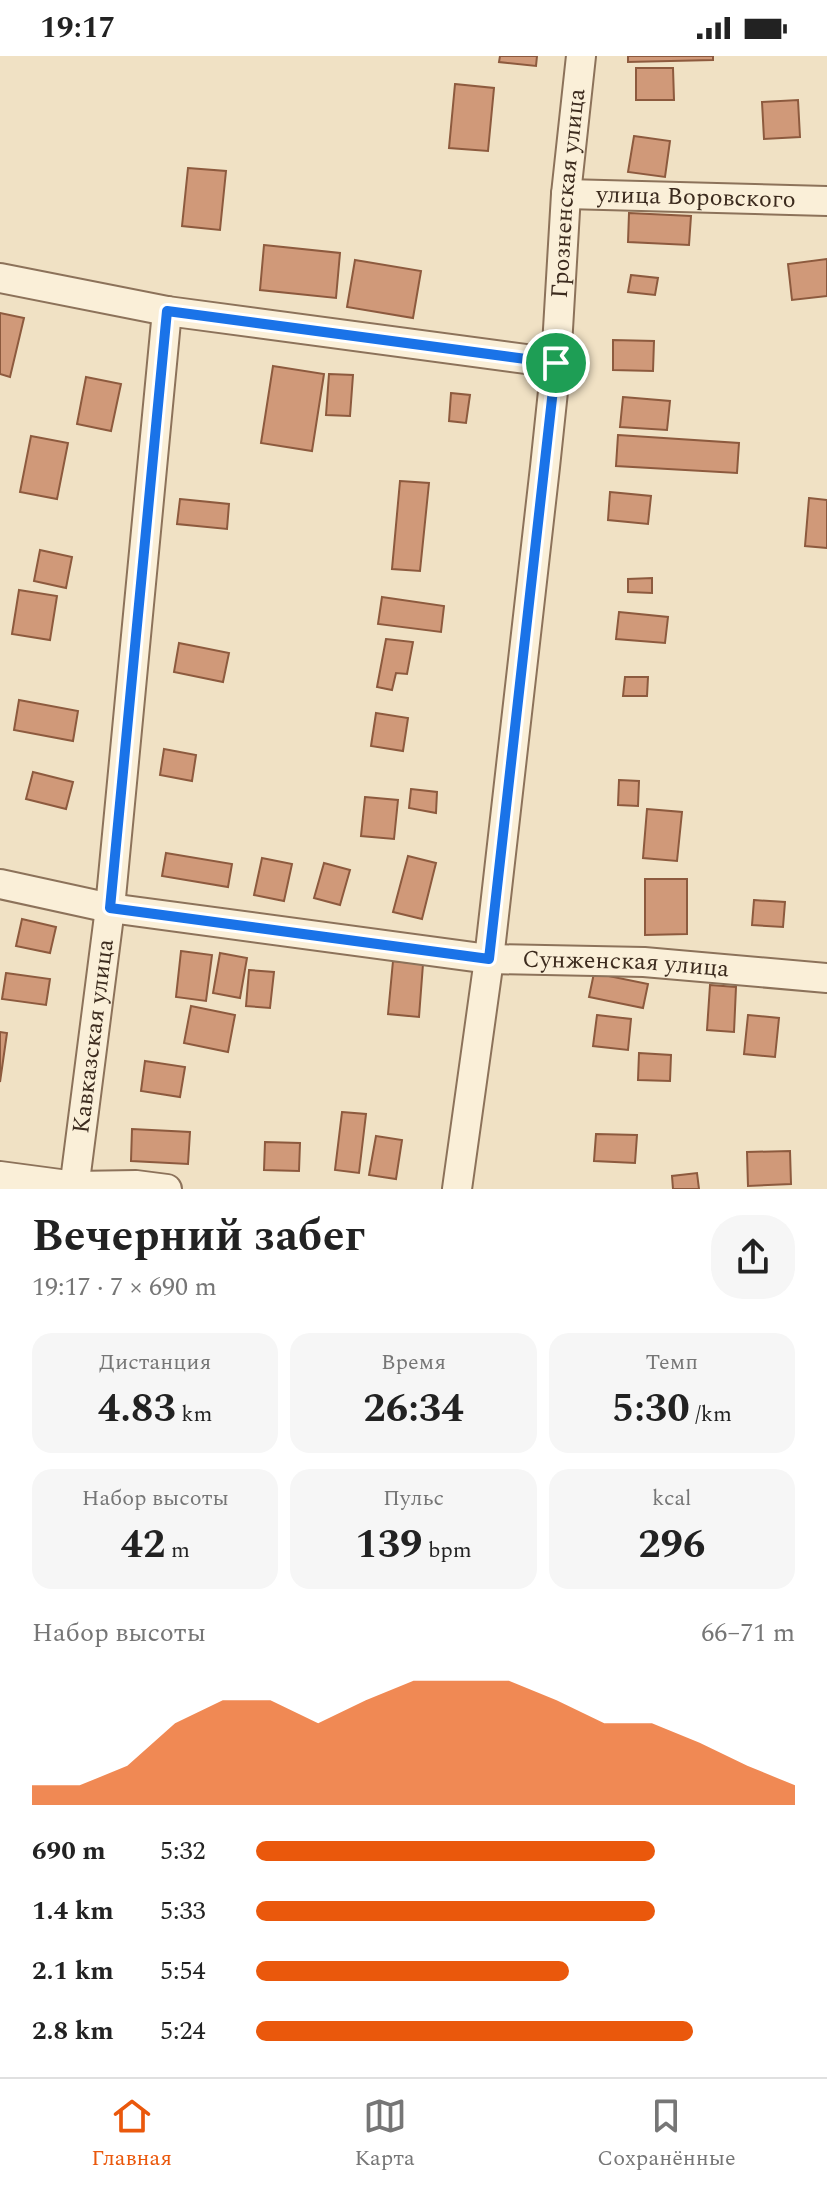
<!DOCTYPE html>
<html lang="ru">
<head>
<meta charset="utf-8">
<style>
	:root { --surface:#fff; --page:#f6f6f6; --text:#222; --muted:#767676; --line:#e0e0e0; --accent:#ea580c }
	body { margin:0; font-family:Spectral,serif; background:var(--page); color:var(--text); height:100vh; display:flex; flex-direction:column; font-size:30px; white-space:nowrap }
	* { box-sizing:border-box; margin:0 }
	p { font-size:26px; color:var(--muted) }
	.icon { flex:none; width:44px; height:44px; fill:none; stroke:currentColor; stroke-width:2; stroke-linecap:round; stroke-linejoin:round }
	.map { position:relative; height:1133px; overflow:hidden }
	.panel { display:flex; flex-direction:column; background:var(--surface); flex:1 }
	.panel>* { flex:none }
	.pin { position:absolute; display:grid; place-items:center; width:68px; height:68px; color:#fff; margin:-34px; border:4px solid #fff; border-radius:50%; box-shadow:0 2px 8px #0007 }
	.round { display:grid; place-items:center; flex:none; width:84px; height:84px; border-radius:32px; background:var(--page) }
	.headline { display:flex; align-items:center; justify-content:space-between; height:136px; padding:0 32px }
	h1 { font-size:44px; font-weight:700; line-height:60px }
	.metrics { display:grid; grid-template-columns:repeat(3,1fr); gap:12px; height:136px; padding:8px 32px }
	.metrics div { display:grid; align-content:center; border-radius:20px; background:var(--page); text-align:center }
	.metrics b { font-size:40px; font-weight:700 }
	.metrics small { font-size:22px; font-weight:400 }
	.metrics p { font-size:22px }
	.chart { height:224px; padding:16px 32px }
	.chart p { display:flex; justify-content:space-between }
	.chart svg { width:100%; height:144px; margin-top:8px; fill:var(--accent); opacity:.7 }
	ul { padding:0 32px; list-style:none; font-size:26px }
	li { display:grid; grid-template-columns:128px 96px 1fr; align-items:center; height:60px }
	li i { height:20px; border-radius:10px; background:var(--accent) }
	.status { display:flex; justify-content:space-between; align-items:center; height:56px; padding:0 40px; background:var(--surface); direction:ltr }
	.status svg { height:22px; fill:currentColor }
	.tabs { display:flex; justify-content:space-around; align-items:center; height:112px; border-top:2px solid var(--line); background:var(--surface); font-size:22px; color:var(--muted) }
	.tabs a { display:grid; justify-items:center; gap:4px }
	.tabs .on { color:var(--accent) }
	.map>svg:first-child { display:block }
	.building { fill:#d09979; stroke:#8d5a3e; stroke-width:2 }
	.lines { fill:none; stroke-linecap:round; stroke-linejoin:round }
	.minor-casing { stroke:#8c725a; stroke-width:32 }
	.minor { stroke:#faefd8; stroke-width:28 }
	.route-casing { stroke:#fff; stroke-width:16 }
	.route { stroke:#1a73e8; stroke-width:10 }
	.labels { text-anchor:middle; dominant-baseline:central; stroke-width:7; stroke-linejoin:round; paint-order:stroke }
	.street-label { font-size:24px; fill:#3c2b1e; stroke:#f7ecd5 }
</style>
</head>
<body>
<div class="status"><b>19:17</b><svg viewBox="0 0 49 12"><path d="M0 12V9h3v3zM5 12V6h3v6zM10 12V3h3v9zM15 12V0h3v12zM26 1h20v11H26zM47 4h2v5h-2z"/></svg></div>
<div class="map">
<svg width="827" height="1133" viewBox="0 0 827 1133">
	<rect width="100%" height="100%" fill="#f0e1c4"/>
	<!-- building -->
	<g class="building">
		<polygon points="500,0 537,0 536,10 499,6"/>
		<polygon points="628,0 713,0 713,4 628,6"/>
		<polygon points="636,12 673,12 674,44 636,44"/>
		<polygon points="455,28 494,32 488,95 449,92"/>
		<polygon points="798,44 800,81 764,83 762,46"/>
		<polygon points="634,80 670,85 665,121 628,116"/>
		<polygon points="188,112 226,115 220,174 182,170"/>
		<polygon points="629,157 691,160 689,189 628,186"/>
		<polygon points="264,189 340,197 336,242 260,234"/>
		<polygon points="827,203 827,240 792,244 788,208"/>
		<polygon points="355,204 421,215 413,262 347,251"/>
		<polygon points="631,219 658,222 655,239 628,236"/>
		<polygon points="0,257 24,262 10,321 0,318"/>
		<polygon points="613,284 654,285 653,315 613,314"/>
		<polygon points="273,310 324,318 312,395 261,387"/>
		<polygon points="329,318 353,319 350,360 326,359"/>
		<polygon points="86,321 121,328 111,375 77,368"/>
		<polygon points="451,337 470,339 466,367 449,365"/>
		<polygon points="623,341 670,345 667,374 620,371"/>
		<polygon points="618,379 739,387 737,417 616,410"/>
		<polygon points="31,380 68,387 57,443 20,436"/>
		<polygon points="400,425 429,427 420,515 392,513"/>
		<polygon points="610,436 651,440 648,468 608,464"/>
		<polygon points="809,442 827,444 827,492 805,490"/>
		<polygon points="180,443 229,448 227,473 177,468"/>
		<polygon points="40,494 72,501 66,532 34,525"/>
		<polygon points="652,522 652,537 628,536 628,523"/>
		<polygon points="19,534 57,540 50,584 12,578"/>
		<polygon points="382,541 444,550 441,576 378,568"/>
		<polygon points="619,556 668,561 665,587 616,583"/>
		<polygon points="386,583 413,586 407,618 396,617 392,634 377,631"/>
		<polygon points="179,587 229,597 223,626 174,616"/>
		<polygon points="625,621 648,621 647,640 623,640"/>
		<polygon points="19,644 78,655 73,685 14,674"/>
		<polygon points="376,657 408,662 403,695 371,690"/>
		<polygon points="164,693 196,699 192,725 160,719"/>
		<polygon points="33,716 73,726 66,753 26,743"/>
		<polygon points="619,724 639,725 638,750 618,749"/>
		<polygon points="411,733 437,736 436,757 409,752"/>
		<polygon points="365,741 398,744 394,783 361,780"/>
		<polygon points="647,753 682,756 677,805 643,802"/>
		<polygon points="166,797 232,808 228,831 162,820"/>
		<polygon points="408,800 436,807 422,863 393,856"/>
		<polygon points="262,802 292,808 284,845 254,839"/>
		<polygon points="324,807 350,814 340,849 314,842"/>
		<polygon points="645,823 687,823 687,878 645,879"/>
		<polygon points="754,844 785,846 783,871 752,869"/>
		<polygon points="22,863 56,871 50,897 16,890"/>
		<polygon points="181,895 212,899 206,945 176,941"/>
		<polygon points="220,897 247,902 240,942 213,937"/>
		<polygon points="393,905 423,908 419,961 388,958"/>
		<polygon points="249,914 274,916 270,952 246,950"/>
		<polygon points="6,917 50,923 46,949 2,943"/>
		<polygon points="594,917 648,928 643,952 589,941"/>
		<polygon points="710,929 736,931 734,976 707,974"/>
		<polygon points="191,950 235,959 228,996 184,987"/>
		<polygon points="597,959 631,963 628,994 593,990"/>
		<polygon points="748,959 779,962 775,1001 744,998"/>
		<polygon points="0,976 7,977 0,1026"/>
		<polygon points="639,997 671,999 670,1025 638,1024"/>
		<polygon points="145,1005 185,1011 180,1041 141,1035"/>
		<polygon points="342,1056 366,1058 359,1117 335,1114"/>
		<polygon points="132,1073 190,1076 188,1108 131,1105"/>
		<polygon points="596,1078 637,1079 635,1107 594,1105"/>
		<polygon points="376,1080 402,1084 396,1123 369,1119"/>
		<polygon points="265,1086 300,1087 299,1115 264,1114"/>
		<polygon points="790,1095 791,1128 748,1130 747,1096"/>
		<polygon points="697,1117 699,1133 673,1133 672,1120"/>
	</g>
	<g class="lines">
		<defs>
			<g id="minor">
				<path id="s1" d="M566 138 827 145"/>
				<polyline points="0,222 167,255 556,307"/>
				<path id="s2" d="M0 828 110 852 489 903 644 906 827 922"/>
				<polyline points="0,1120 75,1130 136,1129 167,1133"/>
				<path id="s3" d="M74 1133 110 852 167 255"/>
				<path id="s4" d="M457 1133 489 903 545 411 556 307 566 138 581 0"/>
			</g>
		</defs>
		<!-- minor casing -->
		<use href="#minor" class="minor-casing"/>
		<!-- minor -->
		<use href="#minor" class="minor"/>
	</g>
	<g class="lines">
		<defs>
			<polygon id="route" points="167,255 556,307 489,903 110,852"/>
		</defs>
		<!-- route casing -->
		<use href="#route" class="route-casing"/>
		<!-- route -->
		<use href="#route" class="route"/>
	</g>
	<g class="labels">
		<!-- street labels -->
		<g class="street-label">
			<text stroke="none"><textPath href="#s4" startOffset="1002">Грозненская улица</textPath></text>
			<text stroke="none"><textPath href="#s1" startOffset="130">улица Воровского</textPath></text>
			<text stroke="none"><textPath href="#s2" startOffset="632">Сунженская улица</textPath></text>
			<text stroke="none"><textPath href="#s3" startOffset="154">Кавказская улица</textPath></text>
		</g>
	</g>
</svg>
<div class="pin" style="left:556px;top:307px;background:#1e9e55"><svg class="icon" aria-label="arrive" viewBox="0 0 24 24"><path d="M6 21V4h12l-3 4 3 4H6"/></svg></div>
</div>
<section class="panel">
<div class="headline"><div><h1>Вечерний забег</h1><p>19:17 · 7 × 690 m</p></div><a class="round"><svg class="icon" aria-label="share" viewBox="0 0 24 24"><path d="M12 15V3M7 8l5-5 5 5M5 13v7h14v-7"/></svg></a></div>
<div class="metrics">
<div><p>Дистанция</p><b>4.83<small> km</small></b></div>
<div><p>Время</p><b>26:34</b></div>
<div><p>Темп</p><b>5:30<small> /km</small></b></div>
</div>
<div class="metrics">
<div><p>Набор высоты</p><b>42<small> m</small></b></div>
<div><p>Пульс</p><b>139<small> bpm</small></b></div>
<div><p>kcal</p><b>296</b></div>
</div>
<div class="chart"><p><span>Набор высоты</span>66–71 m</p>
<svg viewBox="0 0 160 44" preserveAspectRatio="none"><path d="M0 44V38L10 38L20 32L30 19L40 12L50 12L60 19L70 12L80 6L90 6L100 6L110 12L120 19L130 19L140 25L150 32L160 38V44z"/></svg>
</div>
<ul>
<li><b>690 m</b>5:32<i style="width:74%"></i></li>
<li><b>1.4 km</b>5:33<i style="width:74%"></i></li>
<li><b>2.1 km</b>5:54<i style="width:58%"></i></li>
<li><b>2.8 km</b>5:24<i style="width:81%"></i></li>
</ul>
</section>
<nav class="tabs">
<a class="on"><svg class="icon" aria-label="home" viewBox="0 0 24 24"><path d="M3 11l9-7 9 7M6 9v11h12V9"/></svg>Главная</a>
<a><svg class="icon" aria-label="map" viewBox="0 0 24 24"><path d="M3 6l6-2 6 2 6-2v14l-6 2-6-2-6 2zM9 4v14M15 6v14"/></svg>Карта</a>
<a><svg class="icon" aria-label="saved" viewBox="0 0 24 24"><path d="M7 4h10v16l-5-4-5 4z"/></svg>Сохранённые</a>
</nav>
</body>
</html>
